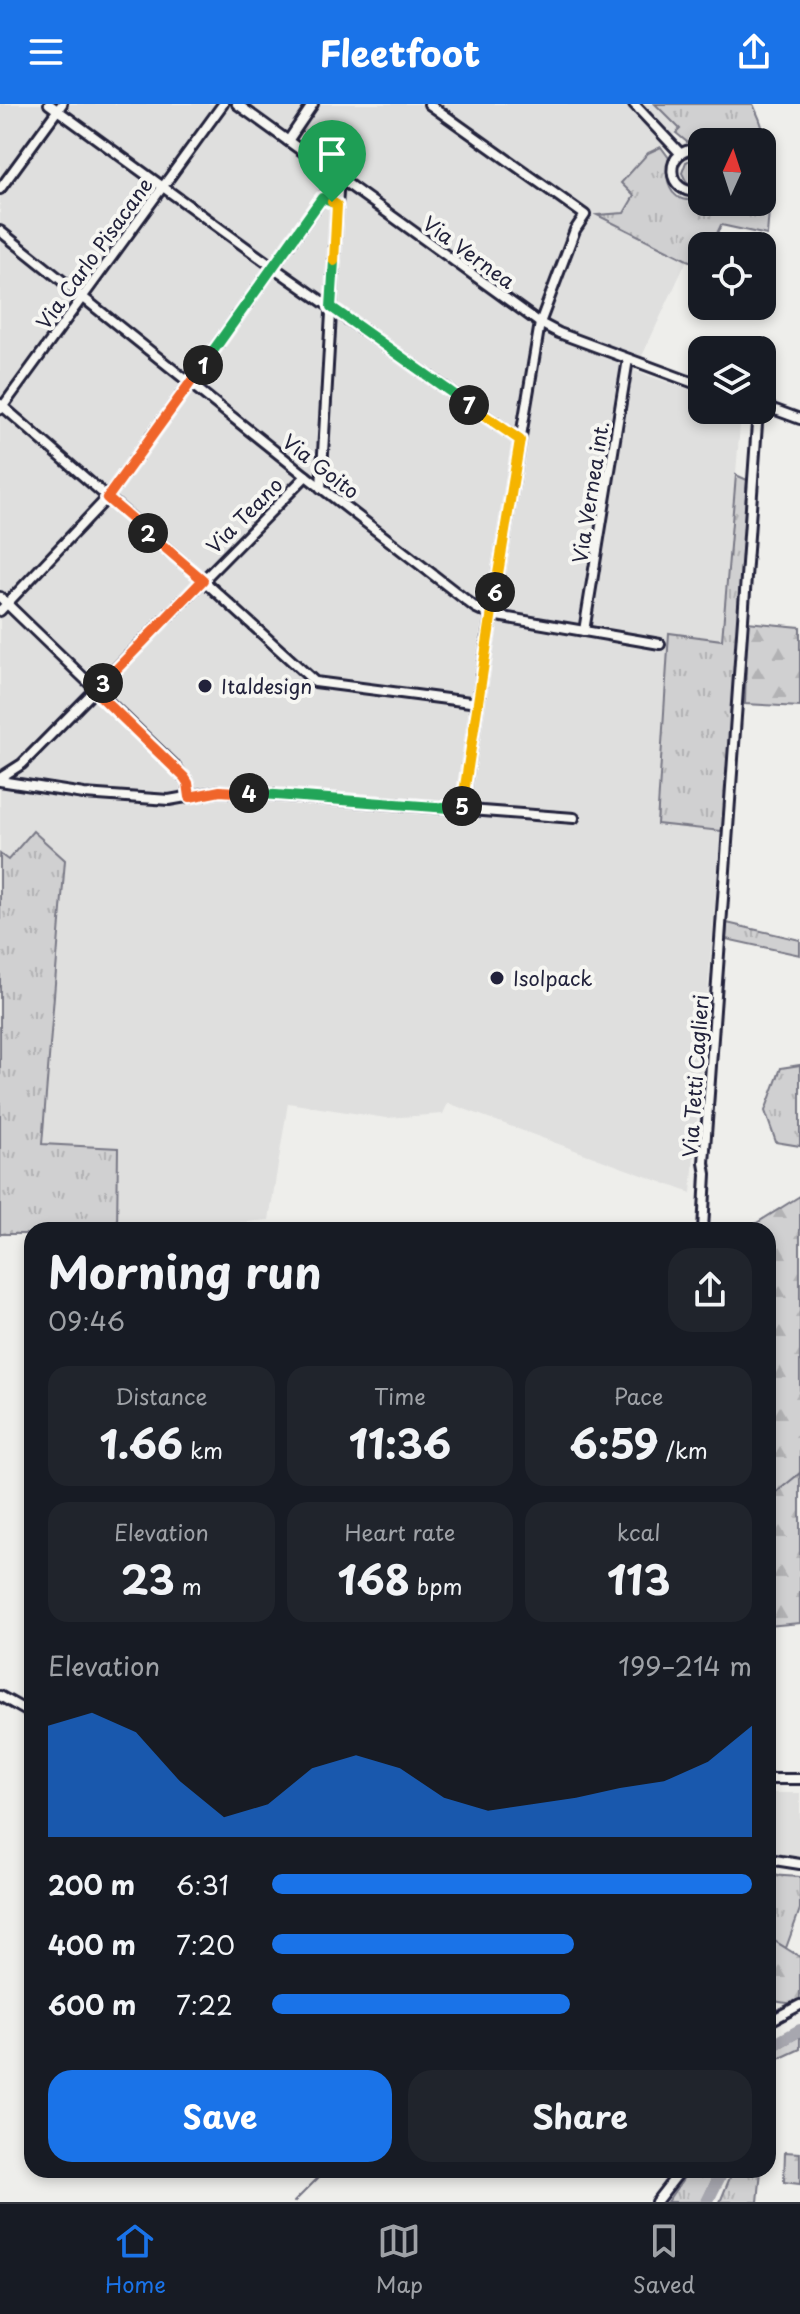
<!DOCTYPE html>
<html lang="en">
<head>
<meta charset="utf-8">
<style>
	:root { --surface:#171b24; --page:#20242c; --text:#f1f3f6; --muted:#9ea1a6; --line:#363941; --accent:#1a73e8 }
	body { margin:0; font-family:"Playpen Sans",sans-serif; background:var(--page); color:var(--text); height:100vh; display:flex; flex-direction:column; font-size:30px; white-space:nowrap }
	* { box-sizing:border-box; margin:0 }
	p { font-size:26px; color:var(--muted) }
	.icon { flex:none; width:44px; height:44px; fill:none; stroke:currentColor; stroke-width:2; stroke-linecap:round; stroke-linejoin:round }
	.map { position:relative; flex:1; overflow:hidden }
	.side { position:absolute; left:24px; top:1118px; width:752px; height:956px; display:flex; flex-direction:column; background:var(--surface); border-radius:24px; box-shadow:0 4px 12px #0003 }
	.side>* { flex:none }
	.needle { width:52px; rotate:3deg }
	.tools { position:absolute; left:688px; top:24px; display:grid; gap:16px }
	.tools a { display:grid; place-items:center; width:88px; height:88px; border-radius:16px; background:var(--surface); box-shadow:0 4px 12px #0003; font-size:40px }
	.pin { position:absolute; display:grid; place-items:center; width:68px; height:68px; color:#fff; margin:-82px -34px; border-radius:50% 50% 50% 0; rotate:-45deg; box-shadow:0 0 8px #0007 }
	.pin .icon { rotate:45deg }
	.km { position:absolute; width:40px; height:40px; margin:-20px; border-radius:50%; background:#222; color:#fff; font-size:22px; line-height:40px; text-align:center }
	.round { display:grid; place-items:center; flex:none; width:84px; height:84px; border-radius:24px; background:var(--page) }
	.headline { display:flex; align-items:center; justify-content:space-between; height:136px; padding:0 24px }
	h1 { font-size:44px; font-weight:700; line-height:60px }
	.stats { display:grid; grid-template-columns:repeat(3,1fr); gap:12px; height:136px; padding:8px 24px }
	.stats div { display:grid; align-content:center; border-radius:20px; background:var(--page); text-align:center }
	.stats b { font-size:40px; font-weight:700 }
	.stats small { font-size:22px; font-weight:400 }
	.stats p { font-size:22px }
	.chart { height:224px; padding:16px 24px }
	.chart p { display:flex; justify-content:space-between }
	.chart svg { width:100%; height:144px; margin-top:8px; fill:var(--accent); opacity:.7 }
	.cta { display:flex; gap:16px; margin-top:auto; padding:16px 24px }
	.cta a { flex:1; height:92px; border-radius:24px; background:var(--accent); color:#fff; font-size:32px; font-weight:700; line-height:92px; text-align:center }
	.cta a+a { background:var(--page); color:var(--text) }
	ul { padding:0 24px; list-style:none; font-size:26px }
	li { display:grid; grid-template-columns:128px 96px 1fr; align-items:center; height:60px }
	li i { height:20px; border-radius:10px; background:var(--accent) }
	header { display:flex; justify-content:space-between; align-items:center; height:104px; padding:0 24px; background:var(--accent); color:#fff; font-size:36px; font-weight:700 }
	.dock { display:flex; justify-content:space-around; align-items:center; height:112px; border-top:2px solid var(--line); background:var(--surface); font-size:22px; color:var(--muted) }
	.dock a { display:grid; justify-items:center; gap:4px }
	.dock .on { color:var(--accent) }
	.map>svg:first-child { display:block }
	.built { fill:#dfdfde }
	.grass { fill:url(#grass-tufts); stroke:#797986; stroke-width:2 }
	.forest { fill:url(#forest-firs); stroke:#797986; stroke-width:2 }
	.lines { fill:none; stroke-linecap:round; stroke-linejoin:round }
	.stream { stroke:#727281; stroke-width:2 }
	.river { stroke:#a7a7af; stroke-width:12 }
	.minor-casing { stroke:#22223b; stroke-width:14 }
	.minor { stroke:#f6f6f2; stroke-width:8 }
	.split-1-casing { stroke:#fff; stroke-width:16 }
	.split-2-casing { stroke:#fff; stroke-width:16 }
	.split-3-casing { stroke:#fff; stroke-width:16 }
	.split-4-casing { stroke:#fff; stroke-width:16 }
	.split-5-casing { stroke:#fff; stroke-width:16 }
	.split-6-casing { stroke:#fff; stroke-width:16 }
	.split-7-casing { stroke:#fff; stroke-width:16 }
	.split-8-casing { stroke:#fff; stroke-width:16 }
	.split-9-casing { stroke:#fff; stroke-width:16 }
	.split-1 { stroke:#22a559; stroke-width:10 }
	.split-2 { stroke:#f0652b; stroke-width:10 }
	.split-3 { stroke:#f0652b; stroke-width:10 }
	.split-4 { stroke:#f0652b; stroke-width:10 }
	.split-5 { stroke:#22a559; stroke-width:10 }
	.split-6 { stroke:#f5b400; stroke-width:10 }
	.split-7 { stroke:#f5b400; stroke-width:10 }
	.split-8 { stroke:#22a559; stroke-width:10 }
	.split-9 { stroke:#f5b400; stroke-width:10 }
	.poi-dot { fill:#22223b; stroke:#f6f6f2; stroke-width:3 }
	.labels { text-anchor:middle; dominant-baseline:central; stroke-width:8; stroke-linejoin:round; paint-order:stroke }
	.street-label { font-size:20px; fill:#22223b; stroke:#f6f6f2 }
	.poi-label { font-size:20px; fill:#22223b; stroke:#f6f6f2; text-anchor:start }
</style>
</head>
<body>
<header><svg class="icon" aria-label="menu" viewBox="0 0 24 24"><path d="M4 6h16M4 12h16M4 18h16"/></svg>Fleetfoot<svg class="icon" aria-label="share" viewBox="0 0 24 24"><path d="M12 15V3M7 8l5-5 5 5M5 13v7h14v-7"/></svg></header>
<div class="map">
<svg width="800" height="2098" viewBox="0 0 800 2098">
	<defs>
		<pattern id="grass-tufts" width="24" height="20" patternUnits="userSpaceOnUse" patternTransform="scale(2)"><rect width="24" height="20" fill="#d0d0d1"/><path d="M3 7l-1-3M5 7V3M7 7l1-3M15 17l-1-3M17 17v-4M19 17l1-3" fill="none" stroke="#b2b2b4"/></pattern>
		<pattern id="forest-firs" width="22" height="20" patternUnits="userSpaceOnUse" patternTransform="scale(2)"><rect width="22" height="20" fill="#d0d0d1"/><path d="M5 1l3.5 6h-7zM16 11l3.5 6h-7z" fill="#b2b2b4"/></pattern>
	</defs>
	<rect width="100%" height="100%" fill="#eeeeeb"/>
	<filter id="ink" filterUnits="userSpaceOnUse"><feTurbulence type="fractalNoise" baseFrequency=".0125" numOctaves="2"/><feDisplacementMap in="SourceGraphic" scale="16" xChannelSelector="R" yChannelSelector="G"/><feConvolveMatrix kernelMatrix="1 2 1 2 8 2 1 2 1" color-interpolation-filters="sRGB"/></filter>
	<g filter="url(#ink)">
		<!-- built -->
		<g class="built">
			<polygon points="0,0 655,0 680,25 661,43 648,49 621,79 634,92 624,109 599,112 687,156 635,267 702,290 702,306 739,306 741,309 722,536 669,530 657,720 721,727 691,1089 448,999 443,1010 386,1014 288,999 269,1116 162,1126 117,1126 118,1044 42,1040 65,756 8,757 0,750"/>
			<polygon points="768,1689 800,1689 800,1755 768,1751"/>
		</g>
		<!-- grass -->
		<g class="grass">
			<path d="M655 0H753C777 50 771 78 767 131L721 121 711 142H702L701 161 687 156 597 111 624 109 634 92 621 79 648 49 661 43 669 54C666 67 665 89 682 95 687 97 696 96 702 96V98H762V38H702V40L687 38 676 29 680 25Z"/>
			<polygon points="697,53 702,54 702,82 695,82 687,79 682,69 686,58"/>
			<polygon points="736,371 747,376 727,710 721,727 657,720 669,529 722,536"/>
			<polygon points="33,727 65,756 42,1040 118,1044 117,1126 32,1126 32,1130 0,1130 0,750 8,756"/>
			<polygon points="727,819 800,836 800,851 726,835"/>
			<polygon points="800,961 800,1042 776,1038 765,1007 781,964"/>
			<polygon points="768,1771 800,1773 800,1805 786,1844 768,1833"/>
			<polygon points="800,1932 800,1945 772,1958 768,1998 768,1950"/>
			<polygon points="689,2066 717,2066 702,2098 667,2098"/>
			<polygon points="733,2066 761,2066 758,2098 720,2098"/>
		</g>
		<!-- forest -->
		<g class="forest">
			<polygon points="747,518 800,523 800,603 745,600"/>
			<polygon points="800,1092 800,1519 768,1522 768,1126 733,1126 755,1120"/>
			<path d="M768 1833 800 1853V1895C790 1902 779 1898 768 1895Z"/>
			<polygon points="785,2048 800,2049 800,2080 784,2078"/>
		</g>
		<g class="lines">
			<!-- stream -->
			<g class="stream">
				<polyline points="768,1395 800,1369"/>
				<polyline points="294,2098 326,2066"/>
			</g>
			<!-- river -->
			<g class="river">
				<polyline points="768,1944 800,1926"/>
				<polyline points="707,2098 723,2066"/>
			</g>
			<defs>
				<g id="minor">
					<polyline points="49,0 273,163 520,336"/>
					<polyline points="237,0 540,219 559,229 702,282"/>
					<polyline points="429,0 585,111 575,126 540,219 491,511 462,705"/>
					<polyline points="634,0 680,49"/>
					<polyline points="288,37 313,0"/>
					<path d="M702 46C661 40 664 94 702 87"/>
					<polyline points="0,85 62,0"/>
					<polyline points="0,127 306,372 476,504 491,511 660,540"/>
					<polyline points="0,300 203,476 315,578 478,599"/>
					<polyline points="762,301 800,315"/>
					<polyline points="1,305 223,0"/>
					<polyline points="321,384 338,87 341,76"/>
					<polyline points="0,493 175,662 188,679 190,693"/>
					<polyline points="0,507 107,394 329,85 341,75"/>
					<polyline points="584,527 628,255"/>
					<polyline points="0,674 22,660 306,372"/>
					<polyline points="0,677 84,690 169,696 220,687 574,714"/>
					<polyline points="703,1126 706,1070 704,1059 758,306"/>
					<polyline points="0,1592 32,1610"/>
					<polyline points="768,1675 800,1675"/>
					<polyline points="768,1755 800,1760"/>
					<polyline points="768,1918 800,1901"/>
					<polyline points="656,2098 681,2066"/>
				</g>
			</defs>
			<!-- minor casing -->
			<use href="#minor" class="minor-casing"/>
			<!-- minor -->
			<use href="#minor" class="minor"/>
		</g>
	</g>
	<g class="lines" filter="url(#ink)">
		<defs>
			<polyline id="split-1" points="203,261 322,94 332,98"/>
			<polyline id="split-2" points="148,429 107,394 203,261"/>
			<polyline id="split-3" points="103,579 203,476 148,429"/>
			<polyline id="split-4" points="103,579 95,587 184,673 188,679 190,693 220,687 249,689"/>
			<polyline id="split-5" points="249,689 462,705 462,702"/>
			<polyline id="split-6" points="462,702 495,488"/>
			<polyline id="split-7" points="469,301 520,336 495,488"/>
			<polyline id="split-8" points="334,157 331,203 469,301"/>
			<polyline id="split-9" points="332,98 337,101 334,157"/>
		</defs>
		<!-- split-1 casing -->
		<use href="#split-1" class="split-1-casing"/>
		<!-- split-2 casing -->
		<use href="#split-2" class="split-2-casing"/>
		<!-- split-3 casing -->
		<use href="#split-3" class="split-3-casing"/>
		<!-- split-4 casing -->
		<use href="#split-4" class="split-4-casing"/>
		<!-- split-5 casing -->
		<use href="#split-5" class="split-5-casing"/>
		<!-- split-6 casing -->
		<use href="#split-6" class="split-6-casing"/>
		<!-- split-7 casing -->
		<use href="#split-7" class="split-7-casing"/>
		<!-- split-8 casing -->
		<use href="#split-8" class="split-8-casing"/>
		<!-- split-9 casing -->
		<use href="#split-9" class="split-9-casing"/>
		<!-- split-1 -->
		<use href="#split-1" class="split-1"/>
		<!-- split-2 -->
		<use href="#split-2" class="split-2"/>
		<!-- split-3 -->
		<use href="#split-3" class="split-3"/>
		<!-- split-4 -->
		<use href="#split-4" class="split-4"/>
		<!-- split-5 -->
		<use href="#split-5" class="split-5"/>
		<!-- split-6 -->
		<use href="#split-6" class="split-6"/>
		<!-- split-7 -->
		<use href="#split-7" class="split-7"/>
		<!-- split-8 -->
		<use href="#split-8" class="split-8"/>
		<!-- split-9 -->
		<use href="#split-9" class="split-9"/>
	</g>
	<!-- markers -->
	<g class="poi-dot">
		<circle cx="205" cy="582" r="8"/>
		<circle cx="497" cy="874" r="8"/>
	</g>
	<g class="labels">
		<!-- street labels -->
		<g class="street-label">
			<text transform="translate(469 148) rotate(36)">Via Vernea</text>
			<text transform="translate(94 149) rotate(-54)">Via Carlo Pisacane</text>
			<text transform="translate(321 362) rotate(38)">Via Goito</text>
			<text transform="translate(590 388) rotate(-81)">Via Vernea int.</text>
			<text transform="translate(244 411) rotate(-45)">Via Teano</text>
			<text transform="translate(695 972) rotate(-86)">Via Tetti Caglieri</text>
		</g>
		<!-- poi labels -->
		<g class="poi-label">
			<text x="221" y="582">Italdesign</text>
			<text x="513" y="874">Isolpack</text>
		</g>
	</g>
</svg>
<div class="tools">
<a><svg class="needle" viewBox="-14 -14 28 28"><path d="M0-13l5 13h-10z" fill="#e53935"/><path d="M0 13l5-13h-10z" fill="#9ea1a6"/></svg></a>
<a><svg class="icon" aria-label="locate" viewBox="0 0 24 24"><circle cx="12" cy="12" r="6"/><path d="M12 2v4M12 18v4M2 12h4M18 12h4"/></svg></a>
<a><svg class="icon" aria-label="layers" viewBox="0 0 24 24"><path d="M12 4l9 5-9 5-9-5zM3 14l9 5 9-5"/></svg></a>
</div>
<div class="pin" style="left:332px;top:98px;background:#1e9e55"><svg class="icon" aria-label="arrive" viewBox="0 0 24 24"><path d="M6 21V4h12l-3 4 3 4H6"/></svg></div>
<b class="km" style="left:203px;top:261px">1</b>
<b class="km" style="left:148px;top:429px">2</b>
<b class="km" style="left:103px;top:579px">3</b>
<b class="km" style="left:249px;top:689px">4</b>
<b class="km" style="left:462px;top:702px">5</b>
<b class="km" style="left:495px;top:488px">6</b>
<b class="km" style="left:469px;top:301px">7</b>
<section class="side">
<div class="headline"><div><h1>Morning run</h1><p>09:46</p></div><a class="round"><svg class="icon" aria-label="share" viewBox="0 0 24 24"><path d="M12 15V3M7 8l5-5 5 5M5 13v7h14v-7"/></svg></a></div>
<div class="stats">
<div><p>Distance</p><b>1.66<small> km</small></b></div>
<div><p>Time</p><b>11:36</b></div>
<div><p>Pace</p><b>6:59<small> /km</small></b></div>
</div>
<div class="stats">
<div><p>Elevation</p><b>23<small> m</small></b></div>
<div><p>Heart rate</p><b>168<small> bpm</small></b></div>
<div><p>kcal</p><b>113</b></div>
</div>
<div class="chart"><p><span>Elevation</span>199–214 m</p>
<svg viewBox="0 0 160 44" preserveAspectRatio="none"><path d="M0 44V10L10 6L20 12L30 27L40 38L50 34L60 23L70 19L80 23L90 32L100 36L110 34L120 32L130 29L140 27L150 21L160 10V44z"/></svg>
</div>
<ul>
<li><b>200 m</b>6:31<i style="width:100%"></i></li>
<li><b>400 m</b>7:20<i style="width:63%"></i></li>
<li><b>600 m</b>7:22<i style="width:62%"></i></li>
</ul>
<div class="cta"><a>Save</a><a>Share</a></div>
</section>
</div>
<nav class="dock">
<a class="on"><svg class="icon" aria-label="home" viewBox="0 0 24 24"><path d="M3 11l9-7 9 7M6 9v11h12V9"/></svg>Home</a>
<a><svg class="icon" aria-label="map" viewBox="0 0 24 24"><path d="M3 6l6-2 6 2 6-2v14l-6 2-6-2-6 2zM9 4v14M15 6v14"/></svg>Map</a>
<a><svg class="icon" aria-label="saved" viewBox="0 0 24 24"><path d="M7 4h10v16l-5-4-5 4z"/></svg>Saved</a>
</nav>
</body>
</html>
